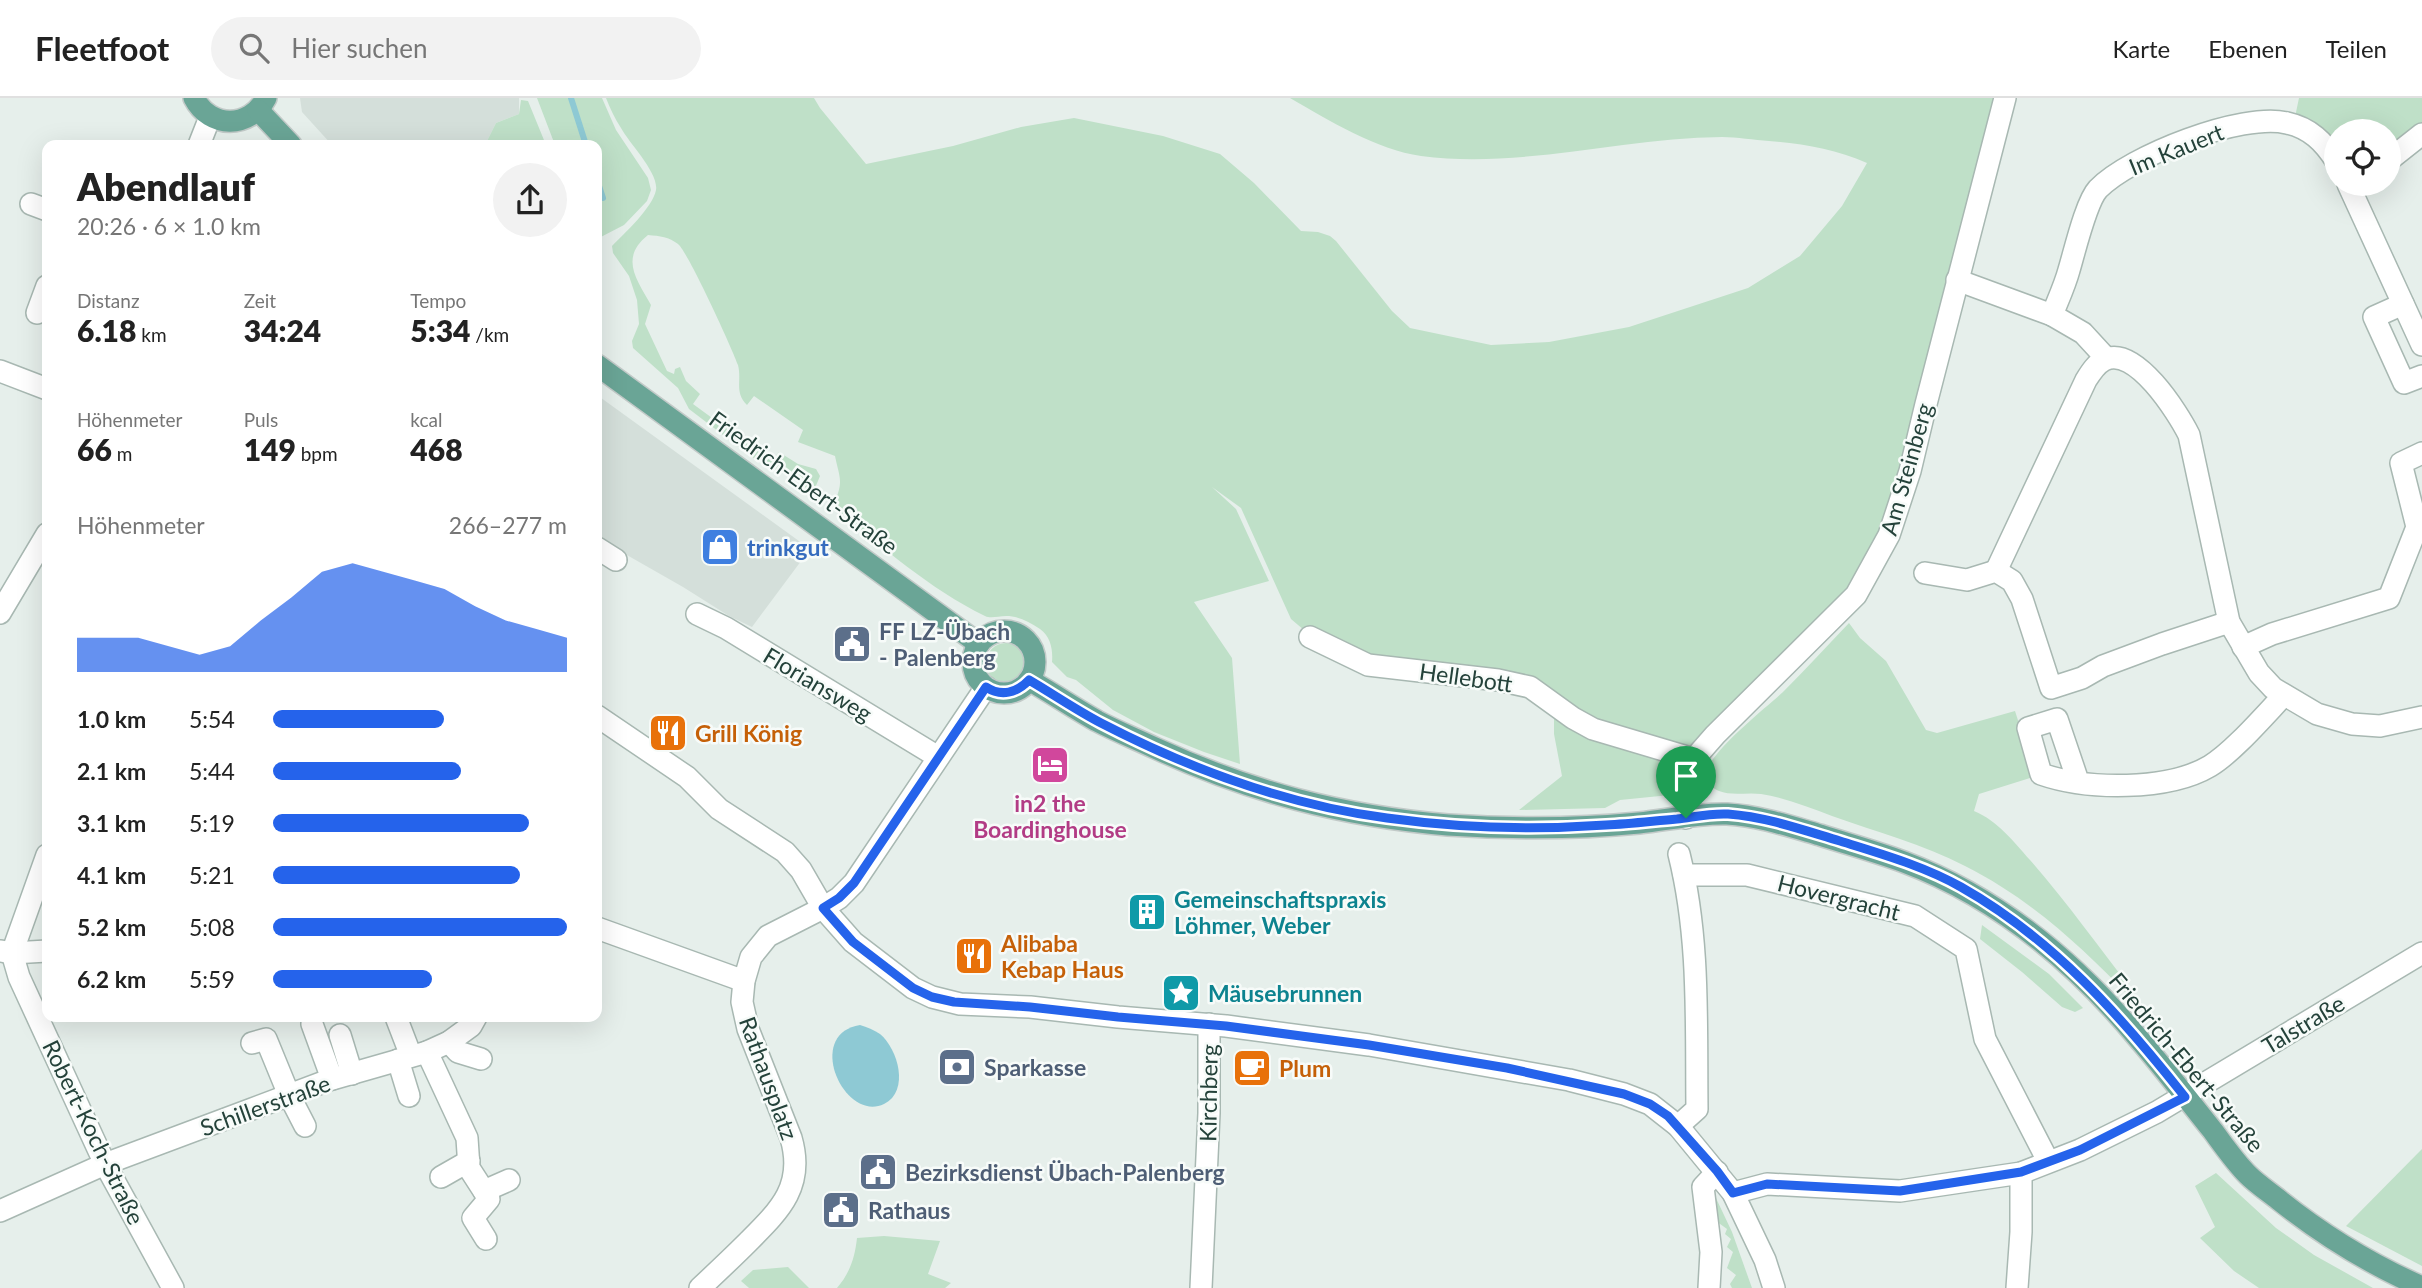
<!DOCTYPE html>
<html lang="de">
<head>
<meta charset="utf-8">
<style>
	:root { --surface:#fff; --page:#f2f2f2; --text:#222; --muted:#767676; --line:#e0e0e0; --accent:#2563eb }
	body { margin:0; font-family:Lato,sans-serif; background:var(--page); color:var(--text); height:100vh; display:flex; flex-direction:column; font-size:26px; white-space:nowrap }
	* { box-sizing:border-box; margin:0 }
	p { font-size:23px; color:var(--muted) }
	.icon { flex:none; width:38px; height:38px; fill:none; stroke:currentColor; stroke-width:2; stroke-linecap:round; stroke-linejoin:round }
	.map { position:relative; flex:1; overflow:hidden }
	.drawer { position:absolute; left:42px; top:42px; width:560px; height:882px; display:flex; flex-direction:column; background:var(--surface); border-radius:14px; box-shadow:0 7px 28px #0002 }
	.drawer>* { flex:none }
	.tools { position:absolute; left:2324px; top:21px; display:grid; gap:14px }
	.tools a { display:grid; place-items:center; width:77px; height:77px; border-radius:50%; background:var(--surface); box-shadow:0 7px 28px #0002; font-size:35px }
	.pin { position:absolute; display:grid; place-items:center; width:60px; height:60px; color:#fff; margin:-72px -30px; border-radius:50% 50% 50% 0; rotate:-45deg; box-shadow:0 0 7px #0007 }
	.pin .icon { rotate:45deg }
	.round { display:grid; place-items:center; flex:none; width:74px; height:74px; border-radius:37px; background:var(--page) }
	.summary { display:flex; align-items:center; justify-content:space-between; height:119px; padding:0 35px }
	h1 { font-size:38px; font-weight:800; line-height:52px }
	.figures { display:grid; grid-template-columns:repeat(3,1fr); gap:10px; height:119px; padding:7px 35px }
	.figures div { display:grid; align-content:center }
	.figures b { font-size:30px; font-weight:800 }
	.figures small { font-size:19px; font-weight:400 }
	.figures p { font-size:19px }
	.chart { height:196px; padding:14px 35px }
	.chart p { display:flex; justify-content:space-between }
	.chart svg { width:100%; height:126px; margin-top:7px; fill:var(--accent); opacity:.7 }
	ul { padding:0 35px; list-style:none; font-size:23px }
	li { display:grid; grid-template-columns:112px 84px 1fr; align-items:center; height:52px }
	li i { height:18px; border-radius:9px; background:var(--accent) }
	header { display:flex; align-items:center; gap:42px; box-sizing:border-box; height:98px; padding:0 35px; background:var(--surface); border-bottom:2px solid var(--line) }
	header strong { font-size:33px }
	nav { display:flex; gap:38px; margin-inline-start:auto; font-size:24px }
	.search { width:490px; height:63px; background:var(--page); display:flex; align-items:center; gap:18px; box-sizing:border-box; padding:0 24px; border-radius:38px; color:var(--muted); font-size:26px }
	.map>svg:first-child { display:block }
	.built { fill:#d4dfda }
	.green { fill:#bfe0c8 }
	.water { fill:#8ec9d4 }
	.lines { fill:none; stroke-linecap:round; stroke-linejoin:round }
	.stream { stroke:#8ec9d4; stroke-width:6 }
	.minor-casing { stroke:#a8b8b2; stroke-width:24 }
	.major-casing { stroke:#c2cac8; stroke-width:24 }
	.minor { stroke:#fff; stroke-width:21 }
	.major { stroke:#6aa596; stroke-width:21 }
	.route-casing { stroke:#fff; stroke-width:14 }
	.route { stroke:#2563eb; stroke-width:9 }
	.labels { text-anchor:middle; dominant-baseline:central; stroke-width:5; stroke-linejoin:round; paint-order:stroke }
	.street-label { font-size:23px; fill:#24423a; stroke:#f7fbf9 }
	.shop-label { font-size:23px; font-weight:bold; fill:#366cbe; stroke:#f7fbf9; text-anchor:start }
	.service-label { font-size:23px; font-weight:bold; fill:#4e5e75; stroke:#f7fbf9; text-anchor:start }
	.food-label { font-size:23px; font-weight:bold; fill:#c56008; stroke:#f7fbf9; text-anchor:start }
	.hotel-label { font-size:23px; font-weight:bold; fill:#b23c85; stroke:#f7fbf9 }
	.culture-label { font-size:23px; font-weight:bold; fill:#0d838f; stroke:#f7fbf9; text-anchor:start }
</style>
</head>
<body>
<header>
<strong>Fleetfoot</strong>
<div class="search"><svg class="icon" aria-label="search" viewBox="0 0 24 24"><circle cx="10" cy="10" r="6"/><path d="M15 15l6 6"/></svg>Hier suchen</div>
<nav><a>Karte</a><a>Ebenen</a><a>Teilen</a></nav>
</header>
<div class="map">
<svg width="2422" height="1190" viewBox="0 0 2422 1190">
	<rect width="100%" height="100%" fill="#e6efeb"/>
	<!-- built -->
	<g class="built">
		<polygon points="300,0 519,0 519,16 496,25 485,47 332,47 302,14"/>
		<polygon points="597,297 810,451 752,529 729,518 683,489 597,440"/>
	</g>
	<!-- green -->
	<g class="green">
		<polygon points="537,0 602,0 616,32 648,80 651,92 647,103 624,127 597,141 597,47 555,47"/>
		<path d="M606 0H814L820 10 866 66 953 48 1021 29 1074 20 1163 38 1220 56 1254 85 1301 133 1318 134 1330 138 1336 143 1392 213 1410 230 1491 247 1549 244 1629 229 1748 190 1800 158 1842 108 1867 65C1835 51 1804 46 1769 43 1754 42 1737 39 1722 39 1622 40 1521 71 1421 58 1377 52 1328 22 1290 0H2000L1902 374 1881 431 1855 482 1833 511 1685 655 1653 646 1554 604 1370 563 1311 538 1291 521 1241 410 1212 389 1236 411 1269 483 1194 504 1232 560 1240 666 1204 654 1154 634 1113 612 1076 582 1067 579 1052 564C1053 552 1051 539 1040 531 1029 524 1019 518 1006 518 998 518 991 521 985 518 928 490 881 448 833 408 844 383 840 382 835 358L798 344 803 332 754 298 747 307C734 295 742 282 738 267 732 250 688 154 678 146 669 139 660 138 648 137 619 160 637 182 651 207L645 226 667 273 674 276 675 271 680 269 686 283 700 296 693 306 771 363 779 354 798 366 816 371 820 378 813 395 797 383 752 359 689 311 678 290 633 250 632 243 639 226 637 202 629 178 613 155 612 148C624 136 653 109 656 92 659 75 629 45 621 30 615 21 610 10 606 0Z"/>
		<polygon points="2299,0 2422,0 2422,36 2389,62 2389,33 2336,33 2336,45 2318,30 2295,19"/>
		<polygon points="521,2 528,3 546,47 485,47 496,25 519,16"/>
		<path d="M1849 525 1860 540 1886 563 1926 632 1937 635 2015 613 2036 678 1979 696 1974 713C1998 723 2013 743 2030 762 2067 804 2099 850 2134 894L2130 899C2081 848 2029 800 1965 768 1923 746 1876 734 1832 718 1808 709 1786 700 1761 696 1748 694 1731 698 1719 693 1713 691 1707 685 1706 678 1704 658 1767 609 1783 594 1806 571 1827 548 1849 525Z"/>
		<circle cx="1006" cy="565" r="20"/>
		<polygon points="1554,610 1678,661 1679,671 1670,697 1620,702 1605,710 1519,712 1562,678 1554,636"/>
		<polygon points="1982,827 2049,876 2083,910 2075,914 2062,909 2022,874 1980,841"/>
		<polygon points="2422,1051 2422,1168 2346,1128"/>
		<polygon points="2216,1075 2276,1130 2314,1157 2373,1190 2259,1190 2234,1173 2200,1140 2215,1129 2195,1088"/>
		<polygon points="1715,1098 1732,1134 1752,1190 1732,1190 1730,1186 1736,1177 1727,1170 1733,1154 1727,1149 1731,1141 1725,1136 1727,1131 1716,1123 1711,1100"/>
		<path d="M884 1138 940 1143 928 1176 951 1185 945 1190H837C850 1175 855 1159 857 1140Z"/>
		<polygon points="788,1169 809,1190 749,1190 741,1183 753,1172"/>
	</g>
	<!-- water -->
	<path class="water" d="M860 927C867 929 874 932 880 936 898 951 910 993 884 1006 844 1025 804 936 860 927Z"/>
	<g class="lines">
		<!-- stream -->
		<g class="stream">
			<polyline points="571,0 586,47"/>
			<polyline points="597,82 603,100"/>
		</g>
		<defs>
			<g id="minor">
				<polyline points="199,47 210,19"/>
				<polyline points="2389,62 2422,36"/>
				<polyline points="2348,86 2422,247"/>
				<polyline points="31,106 47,112"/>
				<polyline points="1957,182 2052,217 2083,235 2106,260"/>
				<polyline points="2403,206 2374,219 2404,285 2422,278"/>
				<polyline points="37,215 47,188"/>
				<path d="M2052 217C2058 202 2065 187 2069 172 2075 152 2086 104 2098 91 2130 58 2242 14 2287 25 2310 30 2324 44 2336 63"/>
				<polyline points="0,273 47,291"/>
				<polyline points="597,450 616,462"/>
				<path d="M1996 473 2086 282C2091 274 2096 266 2104 262 2135 246 2178 315 2189 337L2229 524 2259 575 2273 590 2317 616 2352 626 2380 628 2422 619"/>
				<polyline points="1925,475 1967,482 1996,473 2012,483 2022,501 2051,590 2082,580 2103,568 2162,546 2229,524"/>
				<polyline points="0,515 47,436"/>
				<polyline points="697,516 726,530 938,659"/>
				<polyline points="1310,539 1368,567 1498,582 1530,589 1573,620 1593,631 1694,661"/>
				<polyline points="2243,549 2272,536 2389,500 2417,429 2401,365 2422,355"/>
				<polyline points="597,618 687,679 719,711 785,754 801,772 823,810 853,844 913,890 932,899 960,906 1030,909 1118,919 1226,928 1369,947 1569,982 1624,996 1650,1006 1678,1028 1733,1095 1765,1162 1774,1190"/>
				<path d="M2078 683 2057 621 2028 630 2041 676C2087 692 2168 693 2210 668 2233 654 2264 618 2284 597"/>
				<polyline points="1686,720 1690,675 1694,661 1715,637 1856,497 1889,437 1910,373 1926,306 2005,0"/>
				<polyline points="47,757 12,855 19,879 105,1066 173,1190"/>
				<polyline points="1684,777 1747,777 1915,818 1966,851 1985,941 2048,1063"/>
				<polyline points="597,830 744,883"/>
				<polyline points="1,853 12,855 47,853"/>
				<polyline points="396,919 411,958"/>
				<polyline points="312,926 332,981"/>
				<polyline points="340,937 352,976"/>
				<polyline points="449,944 458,954 481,961"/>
				<polyline points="252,945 266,941 289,997 305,1028"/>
				<polyline points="427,954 467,1040 469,1070 489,1101 473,1120 486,1141"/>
				<polyline points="398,962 409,998"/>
				<path d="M1678 1028 1697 1011C1696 925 1700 840 1679 756"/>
				<polyline points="441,1079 469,1063"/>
				<polyline points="484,1093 509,1082"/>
				<polyline points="1733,1095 1767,1086 1900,1093 2021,1075 2080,1052 2157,1014 2422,855"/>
				<polyline points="0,1113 105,1066 252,1011 329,982 427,954 449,944 471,928 476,919"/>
				<path d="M700 1190C716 1175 732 1160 748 1144 780 1112 805 1088 791 1040L748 931 742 904 744 883 751 859 768 838 823 810 839 800 854 785 986 589"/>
				<polyline points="1201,1190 1209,1015 1209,926"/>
				<polyline points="1709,1190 1711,1154 1703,1089 1717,1074"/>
				<polyline points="2017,1190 2021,1134 2021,1075"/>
			</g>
			<g id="major">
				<path d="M194 0C210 31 250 31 266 0"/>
				<polyline points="258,12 291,47"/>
				<polyline points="597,267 979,546"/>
				<circle cx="1004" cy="564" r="31"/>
				<path d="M1029 582C1052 595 1074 610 1097 623 1116 633 1136 641 1155 650 1251 694 1342 718 1448 727 1511 731 1576 731 1639 725 1668 722 1698 715 1727 716 1759 718 1789 728 1820 737 1848 746 1877 754 1904 764 1997 799 2075 864 2138 940 2164 970 2188 1002 2213 1033 2224 1048 2235 1064 2248 1077 2257 1086 2269 1094 2279 1102 2324 1138 2370 1166 2422 1189"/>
			</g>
		</defs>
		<!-- minor casing -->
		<use href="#minor" class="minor-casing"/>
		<!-- major casing -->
		<use href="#major" class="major-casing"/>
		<!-- minor -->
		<use href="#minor" class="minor"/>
		<!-- major -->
		<use href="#major" class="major"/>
	</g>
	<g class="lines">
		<defs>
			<path id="route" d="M1029 582C1053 596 1076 612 1101 625 1190 671 1286 707 1387 720 1459 730 1534 732 1606 727 1630 726 1653 723 1677 721 1694 719 1710 715 1728 716 1767 719 1803 732 1840 743 1881 756 1924 768 1961 789 2053 841 2120 917 2185 999L2080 1052 2021 1074 1900 1093 1767 1086 1733 1095 1717 1073 1668 1018 1650 1006 1624 996 1507 970 1369 947 1226 928 1118 919 1030 909 954 904 932 899 913 890 853 844 823 810 839 800 854 785 986 589C1001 599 1017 595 1029 582Z"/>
		</defs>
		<!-- route casing -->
		<use href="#route" class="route-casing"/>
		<!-- route -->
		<use href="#route" class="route"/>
	</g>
	<!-- icons -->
	<defs>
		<symbol id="shop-square" viewBox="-11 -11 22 22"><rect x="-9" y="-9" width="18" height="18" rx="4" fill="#3f7fe0" stroke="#f7fbf9"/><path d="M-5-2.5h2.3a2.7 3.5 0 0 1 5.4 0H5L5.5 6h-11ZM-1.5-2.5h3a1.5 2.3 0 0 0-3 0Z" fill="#fff"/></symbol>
		<symbol id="civic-square" viewBox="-11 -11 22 22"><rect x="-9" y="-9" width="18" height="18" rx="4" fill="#5c6f8a" stroke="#f7fbf9"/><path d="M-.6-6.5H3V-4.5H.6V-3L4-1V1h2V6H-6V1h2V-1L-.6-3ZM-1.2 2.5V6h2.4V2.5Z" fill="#fff"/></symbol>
		<symbol id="restaurant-square" viewBox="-11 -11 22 22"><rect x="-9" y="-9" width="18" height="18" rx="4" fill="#e8710a" stroke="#f7fbf9"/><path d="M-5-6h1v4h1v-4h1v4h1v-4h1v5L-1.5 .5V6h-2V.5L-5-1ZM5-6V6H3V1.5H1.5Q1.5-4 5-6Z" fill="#fff"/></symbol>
		<symbol id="hotel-square" viewBox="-11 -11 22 22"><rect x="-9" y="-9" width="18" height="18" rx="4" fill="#d1479c" stroke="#f7fbf9"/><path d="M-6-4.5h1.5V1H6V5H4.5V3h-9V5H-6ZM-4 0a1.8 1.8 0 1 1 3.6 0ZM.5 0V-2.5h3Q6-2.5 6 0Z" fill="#fff"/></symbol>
		<symbol id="building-square" viewBox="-11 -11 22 22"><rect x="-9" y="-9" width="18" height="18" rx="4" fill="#0f9aa8" stroke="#f7fbf9"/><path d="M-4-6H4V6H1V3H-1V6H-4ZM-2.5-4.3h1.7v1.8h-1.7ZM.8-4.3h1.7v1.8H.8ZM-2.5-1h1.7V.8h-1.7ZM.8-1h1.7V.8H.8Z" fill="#fff"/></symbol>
		<symbol id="sight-square" viewBox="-11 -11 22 22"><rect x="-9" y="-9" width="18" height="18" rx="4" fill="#0f9aa8" stroke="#f7fbf9"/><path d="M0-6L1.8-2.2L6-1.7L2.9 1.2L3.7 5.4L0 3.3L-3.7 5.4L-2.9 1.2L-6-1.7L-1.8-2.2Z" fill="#fff"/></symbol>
		<symbol id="bank-square" viewBox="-11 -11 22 22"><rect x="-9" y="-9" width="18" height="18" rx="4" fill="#5c6f8a" stroke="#f7fbf9"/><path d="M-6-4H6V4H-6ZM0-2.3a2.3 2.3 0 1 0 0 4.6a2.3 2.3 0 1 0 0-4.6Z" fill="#fff"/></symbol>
		<symbol id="cafe-square" viewBox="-11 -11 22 22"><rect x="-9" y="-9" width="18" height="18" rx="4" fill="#e8710a" stroke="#f7fbf9"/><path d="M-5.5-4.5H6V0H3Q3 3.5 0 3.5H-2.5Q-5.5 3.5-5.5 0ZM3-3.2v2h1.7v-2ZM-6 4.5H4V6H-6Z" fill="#fff"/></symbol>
	</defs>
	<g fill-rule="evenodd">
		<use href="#shop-square" x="698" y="427" width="44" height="44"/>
		<use href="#civic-square" x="830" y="524" width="44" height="44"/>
		<use href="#restaurant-square" x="646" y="613" width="44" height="44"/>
		<use href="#hotel-square" x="1028" y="645" width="44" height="44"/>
		<use href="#building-square" x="1125" y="792" width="44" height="44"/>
		<use href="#restaurant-square" x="952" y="836" width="44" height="44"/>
		<use href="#sight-square" x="1159" y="873" width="44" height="44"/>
		<use href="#bank-square" x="935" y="947" width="44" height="44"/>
		<use href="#cafe-square" x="1230" y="948" width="44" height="44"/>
		<use href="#civic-square" x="856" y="1052" width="44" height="44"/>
		<use href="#civic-square" x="819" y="1090" width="44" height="44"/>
	</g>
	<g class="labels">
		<!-- street labels -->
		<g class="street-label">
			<text transform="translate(2176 51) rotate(-22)">Im Kauert</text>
			<text transform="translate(1906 371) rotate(-74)">Am Steinberg</text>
			<text transform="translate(804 384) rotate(36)">Friedrich-Ebert-Straße</text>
			<text transform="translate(1466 579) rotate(8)">Hellebott</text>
			<text transform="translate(818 586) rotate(31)">Floriansweg</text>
			<text transform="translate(1839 799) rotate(14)">Hovergracht</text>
			<text transform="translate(2303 926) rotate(-31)">Talstraße</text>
			<text transform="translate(2187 964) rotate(50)">Friedrich-Ebert-Straße</text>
			<text transform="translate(769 980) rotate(70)">Rathausplatz</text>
			<text transform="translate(1208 995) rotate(-89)">Kirchberg</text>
			<text transform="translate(265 1007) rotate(-20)">Schillerstraße</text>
			<text transform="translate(94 1034) rotate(64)">Robert-Koch-Straße</text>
		</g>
		<!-- shop labels -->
		<g class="shop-label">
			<text x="747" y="449">trinkgut</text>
		</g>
		<!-- service labels -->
		<g class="service-label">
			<text x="879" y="533">FF LZ-Übach<tspan x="879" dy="26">- Palenberg</tspan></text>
			<text x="984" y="969">Sparkasse</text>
			<text x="905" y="1074">Bezirksdienst Übach-Palenberg</text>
			<text x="868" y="1112">Rathaus</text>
		</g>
		<!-- food labels -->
		<g class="food-label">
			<text x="695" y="635">Grill König</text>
			<text x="1001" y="845">Alibaba<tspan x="1001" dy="26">Kebap Haus</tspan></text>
			<text x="1279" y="970">Plum</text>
		</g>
		<!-- hotel labels -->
		<g class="hotel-label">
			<text x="1050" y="705">in2 the<tspan x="1050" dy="26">Boardinghouse</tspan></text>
		</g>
		<!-- culture labels -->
		<g class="culture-label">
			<text x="1174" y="801">Gemeinschaftspraxis<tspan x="1174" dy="26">Löhmer, Weber</tspan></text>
			<text x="1208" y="895">Mäusebrunnen</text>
		</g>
	</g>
</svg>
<div class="tools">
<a><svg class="icon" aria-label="locate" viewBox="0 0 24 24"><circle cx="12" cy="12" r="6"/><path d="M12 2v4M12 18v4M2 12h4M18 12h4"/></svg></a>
</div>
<div class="pin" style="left:1686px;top:720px;background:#1e9e55"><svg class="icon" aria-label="arrive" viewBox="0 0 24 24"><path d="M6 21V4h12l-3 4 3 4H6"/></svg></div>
<section class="drawer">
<div class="summary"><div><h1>Abendlauf</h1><p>20:26 · 6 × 1.0 km</p></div><a class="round"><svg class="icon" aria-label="share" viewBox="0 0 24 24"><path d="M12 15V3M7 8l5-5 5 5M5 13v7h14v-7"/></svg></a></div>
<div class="figures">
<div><p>Distanz</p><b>6.18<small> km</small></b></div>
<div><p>Zeit</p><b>34:24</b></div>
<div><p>Tempo</p><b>5:34<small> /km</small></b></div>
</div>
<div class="figures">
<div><p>Höhenmeter</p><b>66<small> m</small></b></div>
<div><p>Puls</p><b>149<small> bpm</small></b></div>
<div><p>kcal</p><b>468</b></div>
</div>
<div class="chart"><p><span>Höhenmeter</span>266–277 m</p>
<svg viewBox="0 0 160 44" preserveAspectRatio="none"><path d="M0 44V32L10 32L20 32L30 35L40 38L50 35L60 26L70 18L80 9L90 6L100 9L110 12L120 15L130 21L140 26L150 29L160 32V44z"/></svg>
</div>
<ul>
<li><b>1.0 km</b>5:54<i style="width:58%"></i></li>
<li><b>2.1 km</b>5:44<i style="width:64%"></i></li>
<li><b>3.1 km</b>5:19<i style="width:87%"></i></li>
<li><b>4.1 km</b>5:21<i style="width:84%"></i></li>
<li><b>5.2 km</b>5:08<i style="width:100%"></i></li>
<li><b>6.2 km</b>5:59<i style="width:54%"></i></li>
</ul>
</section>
</div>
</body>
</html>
